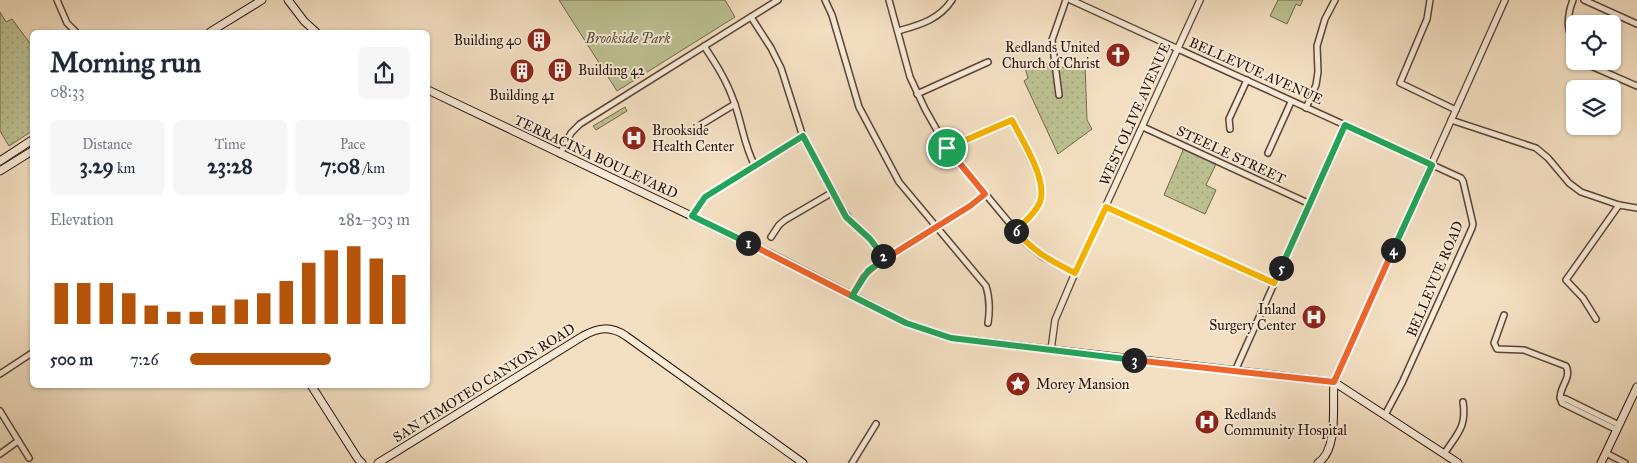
<!DOCTYPE html>
<html lang="en">
<head>
<meta charset="utf-8">
<style>
	:root { --surface:#fff; --page:#f6f6f7; --text:#1f2937; --muted:#747a83; --accent:#b45309 }
	body { margin:0; font-family:"IM FELL Great Primer",serif; background:var(--page); color:var(--text); height:100vh; display:flex; flex-direction:column; font-size:19px; white-space:nowrap }
	* { box-sizing:border-box; margin:0 }
	p { font-size:16px; color:var(--muted) }
	.icon { flex:none; width:28px; height:28px; fill:none; stroke:currentColor; stroke-width:2; stroke-linecap:round; stroke-linejoin:round }
	.map { position:relative; flex:1; overflow:hidden }
	.details { position:absolute; left:30px; top:30px; width:400px; height:358px; display:flex; flex-direction:column; background:var(--surface); border-radius:8px; box-shadow:0 1px 4px #0004 }
	.details>* { flex:none }
	.buttons { position:absolute; left:1566px; top:15px; display:grid; gap:10px }
	.buttons a { display:grid; place-items:center; width:55px; height:55px; border-radius:8px; background:var(--surface); box-shadow:0 1px 4px #0004; font-size:25px }
	.pin { position:absolute; display:grid; place-items:center; width:42px; height:42px; color:#fff; margin:-21px; border:2px solid #fff; border-radius:50%; box-shadow:0 1px 5px #0007 }
	.km { position:absolute; width:25px; height:25px; margin:-12px; border-radius:50%; background:#222; color:#fff; font-size:14px; line-height:25px; text-align:center }
	.round { display:grid; place-items:center; flex:none; width:52px; height:52px; border-radius:8px; background:var(--page) }
	.summary { display:flex; align-items:center; justify-content:space-between; height:85px; padding:0 20px }
	h1 { font-size:28px; font-weight:800; line-height:38px }
	.figures { display:grid; grid-template-columns:repeat(3,1fr); gap:8px; height:85px; padding:5px 20px }
	.figures div { display:grid; align-content:center; border-radius:8px; background:var(--page); text-align:center }
	.figures b { font-size:21px; font-weight:800 }
	.figures small { font-size:14px; font-weight:400 }
	.figures p { font-size:14px }
	.chart { height:140px; padding:10px 20px }
	.chart p { display:flex; justify-content:space-between }
	.chart svg { width:100%; height:90px; margin-top:5px; stroke:var(--accent); stroke-width:6 }
	ul { padding:0 20px; list-style:none; font-size:16px }
	li { display:grid; grid-template-columns:80px 60px 1fr; align-items:center; height:38px }
	li i { height:12px; border-radius:6px; background:var(--accent) }
	.map>svg:first-child { display:block }
	.grass { fill:url(#grass-dots); stroke:#72684c }
	.park { fill:#bcc192; stroke:#72684c }
	.lines { fill:none; stroke-linecap:round; stroke-linejoin:round }
	.minor-casing { stroke:#5b4436; stroke-width:8 }
	.tertiary-casing { stroke:#5b4436; stroke-width:8 }
	.secondary-casing { stroke:#281007; stroke-width:9 }
	.minor { stroke:#f7ead7; stroke-width:5 }
	.tertiary { stroke:#f7ead7; stroke-width:5.5 }
	.secondary { stroke:#f7ead7; stroke-width:7 }
	.split-1-casing { stroke:#fff; stroke-width:10 }
	.split-2-casing { stroke:#fff; stroke-width:10 }
	.split-3-casing { stroke:#fff; stroke-width:10 }
	.split-4-casing { stroke:#fff; stroke-width:10 }
	.split-5-casing { stroke:#fff; stroke-width:10 }
	.split-6-casing { stroke:#fff; stroke-width:10 }
	.split-7-casing { stroke:#fff; stroke-width:10 }
	.split-1 { stroke:#f0652b; stroke-width:6 }
	.split-2 { stroke:#22a559; stroke-width:6 }
	.split-3 { stroke:#22a559; stroke-width:6 }
	.split-4 { stroke:#f0652b; stroke-width:6 }
	.split-5 { stroke:#22a559; stroke-width:6 }
	.split-6 { stroke:#f5b400; stroke-width:6 }
	.split-7 { stroke:#f5b400; stroke-width:6 }
	.labels { text-anchor:middle; dominant-baseline:central; stroke-width:4; stroke-linejoin:round; paint-order:stroke }
	.park-label { font-size:14px; font-style:italic; fill:#5c4e38; stroke:#f7ead7 }
	.poi-label { font-size:14px; fill:#281007; stroke:#f7ead7; text-anchor:start }
	.street-label { font-size:14px; fill:#281007; stroke:#f7ead7 }
</style>
</head>
<body>
<div class="map">
<svg width="1637" height="463" viewBox="0 0 1637 463">
	<defs>
		<pattern id="grass-dots" width="8" height="8" patternUnits="userSpaceOnUse" patternTransform="scale(1.25)"><rect width="8" height="8" fill="#bcc192"/><path d="M2 2h.1M6 6h.1" fill="none" stroke="#a2a57c" stroke-width="1.8" stroke-linecap="round"/></pattern>
	</defs>
	<rect width="100%" height="100%" fill="#f3dfc1"/>
	<filter id="stains"><feTurbulence type="fractalNoise" baseFrequency=".004" numOctaves="4"/><feColorMatrix values="0 0 0 0 .2 0 0 0 0 .09 0 0 0 0 .02 0 0 0 .5 -.17"/></filter>
	<radialGradient id="worn" r=".72"><stop offset=".6" stop-color="#630" stop-opacity="0"/><stop offset="1" stop-color="#630" stop-opacity=".3"/></radialGradient>
	<!-- grass -->
	<g class="grass">
		<polygon points="0,12 6,22 12,19 32,46 32,131 9,146 0,131"/>
		<polygon points="1047,64 1059,68 1085,64 1087,120 1092,129 1058,154 1024,81 1028,78 1025,68"/>
		<polygon points="625,107 627,111 596,130 593,126"/>
		<polygon points="1184,148 1216,164 1206,185 1216,190 1205,214 1164,195"/>
	</g>
	<!-- park -->
	<g class="park">
		<polygon points="559,0 725,0 735,17 617,91"/>
		<polygon points="1278,0 1303,0 1300,6 1296,4 1287,24 1270,16"/>
	</g>
	<g class="lines">
		<defs>
			<g id="minor">
				<polyline points="57,0 67,23 76,32"/>
				<path d="M825 0 832 15 859 107 899 182 986 286C990 299 990 310 988 323"/>
				<polyline points="889,0 910,77 925,109 947,148 1027,244 1043,257 1075,273"/>
				<polyline points="1430,0 1427,19 1400,83 1456,110"/>
				<path d="M1573 0C1566 18 1567 30 1575 48"/>
				<polyline points="1584,0 1637,24"/>
				<polyline points="751,17 771,48 781,68 803,137 842,209 854,225 870,239 885,259"/>
				<path d="M898 31C919 25 939 20 952 0"/>
				<path d="M704 46C716 64 727 81 734 102 742 123 744 146 755 166"/>
				<polyline points="1178,49 1461,178 1463,181 1473,224 1472,228 1402,383 1385,415"/>
				<polyline points="1586,61 1591,66 1637,86"/>
				<polyline points="917,94 988,62"/>
				<polyline points="1059,95 1052,40 1066,0"/>
				<polyline points="1306,108 1316,85 1318,72 1317,46 1325,19 1335,0"/>
				<polyline points="1451,120 1536,148 1548,158 1569,183 1581,192 1619,205 1637,208"/>
				<polyline points="702,124 735,104"/>
				<polyline points="1143,127 1310,204"/>
				<polyline points="1230,129 1229,119 1247,80"/>
				<path d="M947 148 1012 120C1018 133 1025 146 1031 159 1048 193 1045 207 1016 231"/>
				<polyline points="1268,153 1291,102"/>
				<polyline points="560,154 571,133 580,124 778,0"/>
				<polyline points="1106,207 1274,283"/>
				<polyline points="692,216 705,197 803,137"/>
				<polyline points="771,237 779,225 785,220 833,192"/>
				<polyline points="853,296 863,277 877,264 969,206 985,193"/>
				<path d="M1504 315 1494 343 1497 349 1524 350 1566 366C1573 379 1555 390 1562 403L1617 430"/>
				<polyline points="1596,319 1583,298 1566,280 1619,205"/>
				<polyline points="1235,371 1345,125"/>
				<polyline points="0,374 32,353"/>
				<polyline points="1560,398 1566,399 1619,425"/>
				<polyline points="0,411 29,458"/>
				<polyline points="1606,453 1625,463"/>
				<polyline points="0,454 18,441"/>
				<path d="M1444 454C1457 434 1467 427 1463 402"/>
				<polyline points="852,463 876,424"/>
			</g>
			<g id="tertiary">
				<polyline points="1071,0 1178,49"/>
				<polyline points="1051,350 1055,320 1075,273 1200,0"/>
				<polyline points="1334,382 1505,0"/>
			</g>
			<g id="secondary">
				<polyline points="288,0 304,21 316,32"/>
				<polyline points="210,32 262,0"/>
				<polyline points="428,90 771,254 906,323 951,338 1334,382 1458,463"/>
				<polyline points="0,161 32,140"/>
				<polyline points="0,171 32,151"/>
				<polyline points="311,385 358,459 362,463"/>
				<path d="M378 463 583 336C599 327 611 326 626 336L803 463"/>
				<path d="M1318 463C1339 449 1332 405 1334 382"/>
				<polyline points="1601,463 1637,387"/>
			</g>
		</defs>
		<!-- minor casing -->
		<use href="#minor" class="minor-casing"/>
		<!-- tertiary casing -->
		<use href="#tertiary" class="tertiary-casing"/>
		<!-- secondary casing -->
		<use href="#secondary" class="secondary-casing"/>
		<!-- minor -->
		<use href="#minor" class="minor"/>
		<!-- tertiary -->
		<use href="#tertiary" class="tertiary"/>
		<!-- secondary -->
		<use href="#secondary" class="secondary"/>
	</g>
	<g class="lines">
		<defs>
			<polyline id="split-1" points="748,243 852,296 863,277 877,264 970,206 985,194 947,148"/>
			<polyline id="split-2" points="748,243 692,216 705,197 803,136 846,217 870,239 883,256"/>
			<polyline id="split-3" points="883,256 885,259 868,271 852,296 906,323 951,338 1134,360"/>
			<polyline id="split-4" points="1134,360 1334,382 1393,250"/>
			<polyline id="split-5" points="1281,268 1345,125 1432,165 1393,250"/>
			<path id="split-6" d="M1016 231C1034 252 1051 261 1075 273L1106 207 1274 283 1281 268"/>
			<path id="split-7" d="M947 148 1012 120C1022 141 1048 179 1040 202 1035 214 1024 222 1016 231"/>
		</defs>
		<!-- split-1 casing -->
		<use href="#split-1" class="split-1-casing"/>
		<!-- split-2 casing -->
		<use href="#split-2" class="split-2-casing"/>
		<!-- split-3 casing -->
		<use href="#split-3" class="split-3-casing"/>
		<!-- split-4 casing -->
		<use href="#split-4" class="split-4-casing"/>
		<!-- split-5 casing -->
		<use href="#split-5" class="split-5-casing"/>
		<!-- split-6 casing -->
		<use href="#split-6" class="split-6-casing"/>
		<!-- split-7 casing -->
		<use href="#split-7" class="split-7-casing"/>
		<!-- split-1 -->
		<use href="#split-1" class="split-1"/>
		<!-- split-2 -->
		<use href="#split-2" class="split-2"/>
		<!-- split-3 -->
		<use href="#split-3" class="split-3"/>
		<!-- split-4 -->
		<use href="#split-4" class="split-4"/>
		<!-- split-5 -->
		<use href="#split-5" class="split-5"/>
		<!-- split-6 -->
		<use href="#split-6" class="split-6"/>
		<!-- split-7 -->
		<use href="#split-7" class="split-7"/>
	</g>
	<!-- icons -->
	<defs>
		<symbol id="building-disc" viewBox="-11 -11 22 22"><circle r="9.5" fill="#8f2418" stroke="#f7ead7"/><path d="M-4-6H4V6H1V3H-1V6H-4ZM-2.5-4.3h1.7v1.8h-1.7ZM.8-4.3h1.7v1.8H.8ZM-2.5-1h1.7V.8h-1.7ZM.8-1h1.7V.8H.8Z" fill="#fff"/></symbol>
		<symbol id="church-disc" viewBox="-11 -11 22 22"><circle r="9.5" fill="#8f2418" stroke="#f7ead7"/><path d="M-1.2-6h2.4v3.5h3.3v2.4h-3.3V6h-2.4V-.1h-3.3v-2.4h3.3Z" fill="#fff"/></symbol>
		<symbol id="hospital-disc" viewBox="-11 -11 22 22"><circle r="9.5" fill="#8f2418" stroke="#f7ead7"/><path d="M-5-5h3v3.5h4V-5h3V5h-3V1.5h-4V5h-3Z" fill="#fff"/></symbol>
		<symbol id="sight-disc" viewBox="-11 -11 22 22"><circle r="9.5" fill="#8f2418" stroke="#f7ead7"/><path d="M0-6L1.8-2.2L6-1.7L2.9 1.2L3.7 5.4L0 3.3L-3.7 5.4L-2.9 1.2L-6-1.7L-1.8-2.2Z" fill="#fff"/></symbol>
	</defs>
	<g fill-rule="evenodd">
		<use href="#building-disc" x="525" y="26" width="28" height="28"/>
		<use href="#church-disc" x="1104" y="41" width="28" height="28"/>
		<use href="#building-disc" x="546" y="56" width="28" height="28"/>
		<use href="#building-disc" x="508" y="57" width="28" height="28"/>
		<use href="#hospital-disc" x="620" y="124" width="28" height="28"/>
		<use href="#hospital-disc" x="1300" y="303" width="28" height="28"/>
		<use href="#sight-disc" x="1004" y="370" width="28" height="28"/>
		<use href="#hospital-disc" x="1193" y="408" width="28" height="28"/>
	</g>
	<g class="labels">
		<!-- park labels -->
		<g class="park-label">
			<text x="628" y="38">Brookside Park</text>
		</g>
		<!-- poi labels -->
		<g class="poi-label">
			<text x="522" y="40" text-anchor="end">Building 40</text>
			<text x="1100" y="47" text-anchor="end">Redlands United<tspan x="1100" dy="16">Church of Christ</tspan></text>
			<text x="578" y="70">Building 42</text>
			<text x="522" y="95" text-anchor="middle">Building 41</text>
			<text x="652" y="130">Brookside<tspan x="652" dy="16">Health Center</tspan></text>
			<text x="1296" y="309" text-anchor="end">Inland<tspan x="1296" dy="16">Surgery Center</tspan></text>
			<text x="1036" y="384">Morey Mansion</text>
			<text x="1224" y="414">Redlands<tspan x="1224" dy="16">Community Hospital</tspan></text>
		</g>
		<!-- street labels -->
		<g class="street-label">
			<text transform="translate(1256 71) rotate(24)">BELLEVUE AVENUE</text>
			<text transform="translate(1135 114) rotate(-66)">WEST OLIVE AVENUE</text>
			<text transform="translate(1231 155) rotate(25)">STEELE STREET</text>
			<text transform="translate(596 157) rotate(25)">TERRACINA BOULEVARD</text>
			<text transform="translate(1435 279) rotate(-67)">BELLEVUE ROAD</text>
			<text transform="translate(484 383) rotate(-32)">SAN TIMOTEO CANYON ROAD</text>
		</g>
	</g>
	<rect width="100%" height="100%" filter="url(#stains)"/>
	<rect width="100%" height="100%" fill="url(#worn)"/>
</svg>
<div class="buttons">
<a><svg class="icon" aria-label="locate" viewBox="0 0 24 24"><circle cx="12" cy="12" r="6"/><path d="M12 2v4M12 18v4M2 12h4M18 12h4"/></svg></a>
<a><svg class="icon" aria-label="layers" viewBox="0 0 24 24"><path d="M12 4l9 5-9 5-9-5zM3 14l9 5 9-5"/></svg></a>
</div>
<div class="pin" style="left:947px;top:148px;background:#1e9e55"><svg class="icon" aria-label="arrive" viewBox="0 0 24 24"><path d="M6 21V4h12l-3 4 3 4H6"/></svg></div>
<b class="km" style="left:748px;top:243px">1</b>
<b class="km" style="left:883px;top:256px">2</b>
<b class="km" style="left:1134px;top:360px">3</b>
<b class="km" style="left:1393px;top:250px">4</b>
<b class="km" style="left:1281px;top:268px">5</b>
<b class="km" style="left:1016px;top:231px">6</b>
<section class="details">
<div class="summary"><div><h1>Morning run</h1><p>08:33</p></div><a class="round"><svg class="icon" aria-label="share" viewBox="0 0 24 24"><path d="M12 15V3M7 8l5-5 5 5M5 13v7h14v-7"/></svg></a></div>
<div class="figures">
<div><p>Distance</p><b>3.29<small> km</small></b></div>
<div><p>Time</p><b>23:28</b></div>
<div><p>Pace</p><b>7:08<small> /km</small></b></div>
</div>
<div class="chart"><p><span>Elevation</span>282–303 m</p>
<svg viewBox="0 0 160 44" preserveAspectRatio="none"><path d="M5 44V24M15 44V24M25 44V24M35 44V29M45 44V35M55 44V38M65 44V38M75 44V35M85 44V32M95 44V29M105 44V23M115 44V14M125 44V8M135 44V6M145 44V12M155 44V20"/></svg>
</div>
<ul>
<li><b>500 m</b>7:26<i style="width:64%"></i></li>
</ul>
</section>
</div>
</body>
</html>
